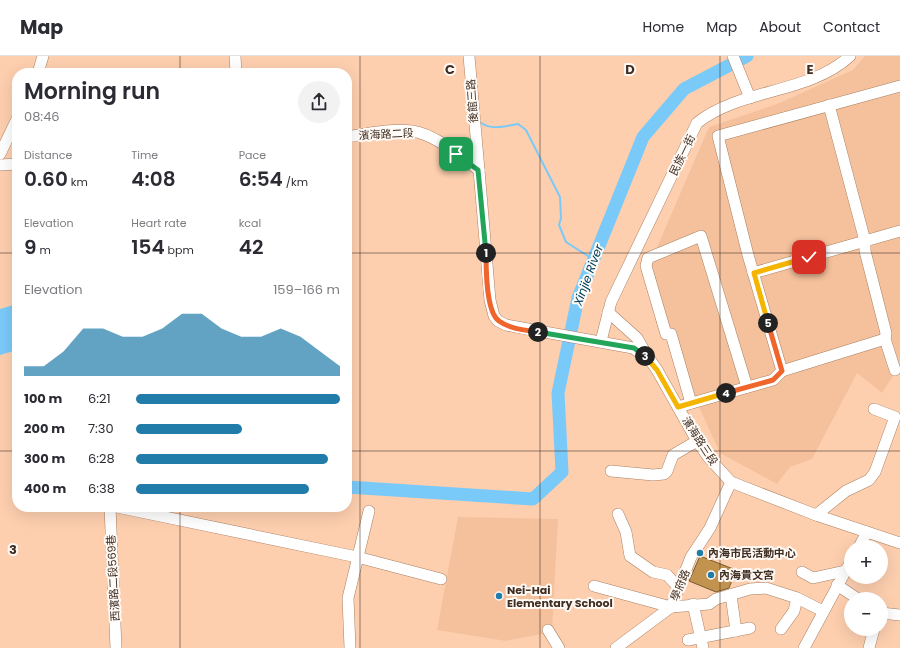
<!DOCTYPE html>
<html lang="en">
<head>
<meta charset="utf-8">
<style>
	:root { --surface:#fff; --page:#f2f2f3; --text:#2b2b33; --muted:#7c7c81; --line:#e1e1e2; --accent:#217caa }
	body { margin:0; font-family:Poppins,"Noto Sans TC",sans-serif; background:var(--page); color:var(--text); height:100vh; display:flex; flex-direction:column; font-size:15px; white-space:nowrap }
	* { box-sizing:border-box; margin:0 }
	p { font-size:13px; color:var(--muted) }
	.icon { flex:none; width:22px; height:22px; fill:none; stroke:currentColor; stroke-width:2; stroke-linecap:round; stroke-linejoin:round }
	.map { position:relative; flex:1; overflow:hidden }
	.sheet { position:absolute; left:12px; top:12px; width:340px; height:444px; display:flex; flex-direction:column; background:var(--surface); border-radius:16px; box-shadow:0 4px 16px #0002 }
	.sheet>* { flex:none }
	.controls { position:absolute; left:844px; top:484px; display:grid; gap:8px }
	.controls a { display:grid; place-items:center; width:44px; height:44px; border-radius:50%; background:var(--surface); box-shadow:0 4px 16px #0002; font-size:20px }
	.pin { position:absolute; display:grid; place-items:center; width:34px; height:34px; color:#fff; margin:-17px; border-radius:8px; box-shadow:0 2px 6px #0006 }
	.km { position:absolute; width:20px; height:20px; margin:-10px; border-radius:50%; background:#222; color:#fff; font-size:11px; line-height:20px; text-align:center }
	.round { display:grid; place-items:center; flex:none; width:42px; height:42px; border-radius:21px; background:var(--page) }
	.overview { display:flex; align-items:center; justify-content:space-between; height:68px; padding:0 12px }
	h1 { font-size:22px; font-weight:600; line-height:30px }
	.figures { display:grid; grid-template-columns:repeat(3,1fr); gap:6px; height:68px; padding:4px 12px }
	.figures div { display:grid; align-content:center }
	.figures b { font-size:20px; font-weight:600 }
	.figures small { font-size:11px; font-weight:400 }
	.figures p { font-size:11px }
	.chart { height:112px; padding:8px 12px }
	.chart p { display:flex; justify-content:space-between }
	.chart svg { width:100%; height:72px; margin-top:4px; fill:var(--accent); opacity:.7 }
	ul { padding:0 12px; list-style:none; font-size:13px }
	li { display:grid; grid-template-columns:64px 48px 1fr; align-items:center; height:30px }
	li i { height:10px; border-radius:5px; background:var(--accent) }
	header { display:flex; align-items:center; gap:24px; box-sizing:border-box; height:56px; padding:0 20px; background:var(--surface); border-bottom:1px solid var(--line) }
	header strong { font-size:19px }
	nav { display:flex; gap:22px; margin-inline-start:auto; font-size:14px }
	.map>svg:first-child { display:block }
	.built { fill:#f5c19c }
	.water { fill:#7acaf9 }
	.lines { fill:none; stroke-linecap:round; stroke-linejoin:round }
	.stream { stroke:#7acaf9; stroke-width:2 }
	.river { stroke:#7acaf9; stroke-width:13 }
	.building { fill:#c1934e; stroke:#775c33 }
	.minor-casing { stroke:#aa8062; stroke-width:12 }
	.minor { stroke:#fff; stroke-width:11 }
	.split-1-casing { stroke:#fff; stroke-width:8 }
	.split-2-casing { stroke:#fff; stroke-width:8 }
	.split-3-casing { stroke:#fff; stroke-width:8 }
	.split-4-casing { stroke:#fff; stroke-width:8 }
	.split-5-casing { stroke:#fff; stroke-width:8 }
	.split-6-casing { stroke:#fff; stroke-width:8 }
	.split-1 { stroke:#22a559; stroke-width:5 }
	.split-2 { stroke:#f0652b; stroke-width:5 }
	.split-3 { stroke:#22a559; stroke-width:5 }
	.split-4 { stroke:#f5b400; stroke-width:5 }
	.split-5 { stroke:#f0652b; stroke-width:5 }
	.split-6 { stroke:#f5b400; stroke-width:5 }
	.grid { fill:none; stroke:#402e22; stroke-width:1; stroke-opacity:0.55 }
	.poi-dot { fill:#217caa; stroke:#fffaf6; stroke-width:1.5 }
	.labels { text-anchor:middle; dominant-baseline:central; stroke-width:4; stroke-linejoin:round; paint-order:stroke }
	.street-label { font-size:11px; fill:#402e22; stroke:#fffaf6 }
	.poi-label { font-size:11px; font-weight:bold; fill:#402e22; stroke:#fffaf6; text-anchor:start }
	.water-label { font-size:12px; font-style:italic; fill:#004463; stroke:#fffaf6 }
	.grid-label { font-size:13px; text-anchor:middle; font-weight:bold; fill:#402e22; stroke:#fffaf6; stroke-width:4; stroke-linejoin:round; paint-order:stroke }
</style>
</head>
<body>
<header>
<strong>Map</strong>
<nav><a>Home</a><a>Map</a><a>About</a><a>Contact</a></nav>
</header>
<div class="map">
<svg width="900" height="592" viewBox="0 0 900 592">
	<rect width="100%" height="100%" fill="#fdcfaf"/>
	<!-- built -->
	<g class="built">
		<polygon points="865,0 900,0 900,309 882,337 857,317 812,403 790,411 777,428 720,397 683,316 648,212 709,71 777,48 853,14"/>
		<polygon points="458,461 558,463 552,576 506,585 437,574"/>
	</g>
	<!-- water -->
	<polygon class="water" points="17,248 17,294 0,299 0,253"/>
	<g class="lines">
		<!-- stream -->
		<path class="stream" d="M480 66C490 75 507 70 518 68L526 74 560 141 561 162 559 169 566 186 588 200"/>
		<!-- river -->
		<polyline class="river" points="347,431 533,443 562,416 558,337 578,242 643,81 684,33 747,0"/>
	</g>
	<!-- building -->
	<polygon class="building" points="700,500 736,514 729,532 716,536 689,525"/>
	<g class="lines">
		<defs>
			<g id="minor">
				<polyline points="235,0 236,17"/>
				<polyline points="469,0 479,114"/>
				<polyline points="733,0 750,42"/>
				<polyline points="38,17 43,0"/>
				<path d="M347 81C366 78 393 72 412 75 437 79 459 100 479 114L490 244 494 260 498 265 506 269 633 292 650 304 657 314 697 385 709 402 731 426 816 459 900 487"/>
				<polyline points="0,98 17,63"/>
				<polyline points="0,109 17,108"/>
				<polyline points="753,217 900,175"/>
				<polyline points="608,256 637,282 646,298"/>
				<polyline points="885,283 895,314"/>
				<path d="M601 285 611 246 697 67C741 32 809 38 850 0"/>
				<polyline points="782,315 885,283 886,277 865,195 865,185 829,49"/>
				<polyline points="691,347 671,278 666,278 646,210 648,202 701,180 747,331"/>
				<polyline points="678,351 773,324 782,315 748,199 718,80 900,30"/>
				<polyline points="611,415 653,419 664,418 667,415 673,399 697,385"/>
				<polyline points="110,451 116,592"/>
				<polyline points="117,451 357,501 441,523"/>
				<polyline points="618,458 626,476 630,500 653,516 667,519 679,532"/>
				<polyline points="816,459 846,435 869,424 875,416 895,361 874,353"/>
				<polyline points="859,491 867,476"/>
				<polyline points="802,516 813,522 845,515"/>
				<polyline points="837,529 858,543"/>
				<polyline points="594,530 671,551 709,548 716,543 750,533 766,532 797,542 823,555"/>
				<polyline points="731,539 736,575"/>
				<polyline points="693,548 703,592"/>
				<polyline points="881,557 900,559"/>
				<polyline points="781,573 794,555 797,542"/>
				<polyline points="548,574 559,592"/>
				<polyline points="688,584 750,572"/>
				<polyline points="350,592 348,542 369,455"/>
				<polyline points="616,592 671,551 691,501 710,472 731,426"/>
				<polyline points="804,592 851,505"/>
				<polyline points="869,592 874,573"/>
			</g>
		</defs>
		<!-- minor casing -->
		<use href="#minor" class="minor-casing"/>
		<!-- minor -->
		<use href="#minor" class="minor"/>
	</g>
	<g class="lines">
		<defs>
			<polyline id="split-1" points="456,98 478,114 486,197"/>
			<path id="split-2" d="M486 197C486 213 486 256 499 265 510 273 525 274 538 276"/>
			<polyline id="split-3" points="538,276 634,292 645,300"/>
			<polyline id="split-4" points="645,300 657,314 678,351 726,337"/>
			<polyline id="split-5" points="726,337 773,324 782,315 768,267"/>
			<polyline id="split-6" points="768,267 754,217 809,201"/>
		</defs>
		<!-- split-1 casing -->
		<use href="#split-1" class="split-1-casing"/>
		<!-- split-2 casing -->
		<use href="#split-2" class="split-2-casing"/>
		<!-- split-3 casing -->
		<use href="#split-3" class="split-3-casing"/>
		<!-- split-4 casing -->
		<use href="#split-4" class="split-4-casing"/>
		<!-- split-5 casing -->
		<use href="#split-5" class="split-5-casing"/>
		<!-- split-6 casing -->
		<use href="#split-6" class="split-6-casing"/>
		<!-- split-1 -->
		<use href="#split-1" class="split-1"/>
		<!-- split-2 -->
		<use href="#split-2" class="split-2"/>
		<!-- split-3 -->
		<use href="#split-3" class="split-3"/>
		<!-- split-4 -->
		<use href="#split-4" class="split-4"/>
		<!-- split-5 -->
		<use href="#split-5" class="split-5"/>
		<!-- split-6 -->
		<use href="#split-6" class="split-6"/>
	</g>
	<!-- grid -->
	<path class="grid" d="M180 0V17M360 0V592M540 0V592M720 0V592M0 197H17M347 197H900M0 395H17M347 395H900M180 451V592"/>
	<!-- markers -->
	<g class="poi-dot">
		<circle cx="700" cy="497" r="4"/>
		<circle cx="711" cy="519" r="4"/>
		<circle cx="499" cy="540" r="4"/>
	</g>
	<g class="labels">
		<!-- street labels -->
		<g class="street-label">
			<text transform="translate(472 45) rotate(-94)">後館三路</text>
			<text transform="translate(386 78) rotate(-3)">濱海路二段</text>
			<text transform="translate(682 99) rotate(-64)">民族一街</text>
			<text transform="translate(700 385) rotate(57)">濱海路三段</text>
			<text transform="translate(113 522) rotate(-93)">西濱路二段569巷</text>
			<text transform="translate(680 529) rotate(-68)">學府路</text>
		</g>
		<!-- poi labels -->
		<g class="poi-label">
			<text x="708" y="497">內海市民活動中心</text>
			<text x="719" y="519">內海貴文宮</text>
			<text x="507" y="534">Nei-Hai<tspan x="507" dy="13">Elementary School</tspan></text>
		</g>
		<!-- water labels -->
		<g class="water-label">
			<text transform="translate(588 219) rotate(-70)">Xinjie River</text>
		</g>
	</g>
	<g class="grid-label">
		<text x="450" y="18">C</text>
		<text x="630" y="18">D</text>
		<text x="810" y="18">E</text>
		<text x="13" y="498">3</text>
	</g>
</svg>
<div class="controls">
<a>+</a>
<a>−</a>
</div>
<div class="pin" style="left:456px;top:98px;background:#1e9e55"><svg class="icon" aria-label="arrive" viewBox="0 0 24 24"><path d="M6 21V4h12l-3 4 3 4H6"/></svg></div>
<div class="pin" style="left:809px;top:201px;background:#d93025"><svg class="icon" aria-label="check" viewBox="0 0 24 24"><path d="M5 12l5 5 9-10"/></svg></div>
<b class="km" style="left:486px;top:197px">1</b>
<b class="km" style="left:538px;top:276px">2</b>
<b class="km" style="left:645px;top:300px">3</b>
<b class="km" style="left:726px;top:337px">4</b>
<b class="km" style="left:768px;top:267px">5</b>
<section class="sheet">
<div class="overview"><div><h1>Morning run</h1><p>08:46</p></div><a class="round"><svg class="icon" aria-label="share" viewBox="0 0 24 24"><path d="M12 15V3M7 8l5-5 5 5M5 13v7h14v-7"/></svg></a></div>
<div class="figures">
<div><p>Distance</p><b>0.60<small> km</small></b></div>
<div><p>Time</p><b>4:08</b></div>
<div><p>Pace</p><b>6:54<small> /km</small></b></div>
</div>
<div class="figures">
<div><p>Elevation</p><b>9<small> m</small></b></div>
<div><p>Heart rate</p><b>154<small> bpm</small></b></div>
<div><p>kcal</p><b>42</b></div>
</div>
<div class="chart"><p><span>Elevation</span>159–166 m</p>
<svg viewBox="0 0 160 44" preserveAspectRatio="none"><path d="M0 44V38L10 38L20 29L30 15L40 15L50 20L60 20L70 15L80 6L90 6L100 15L110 20L120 20L130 15L140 20L150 29L160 38V44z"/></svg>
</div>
<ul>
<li><b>100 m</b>6:21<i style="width:100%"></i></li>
<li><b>200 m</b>7:30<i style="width:52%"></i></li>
<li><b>300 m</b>6:28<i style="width:94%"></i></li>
<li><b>400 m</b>6:38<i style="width:85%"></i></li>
</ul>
</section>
</div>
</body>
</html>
